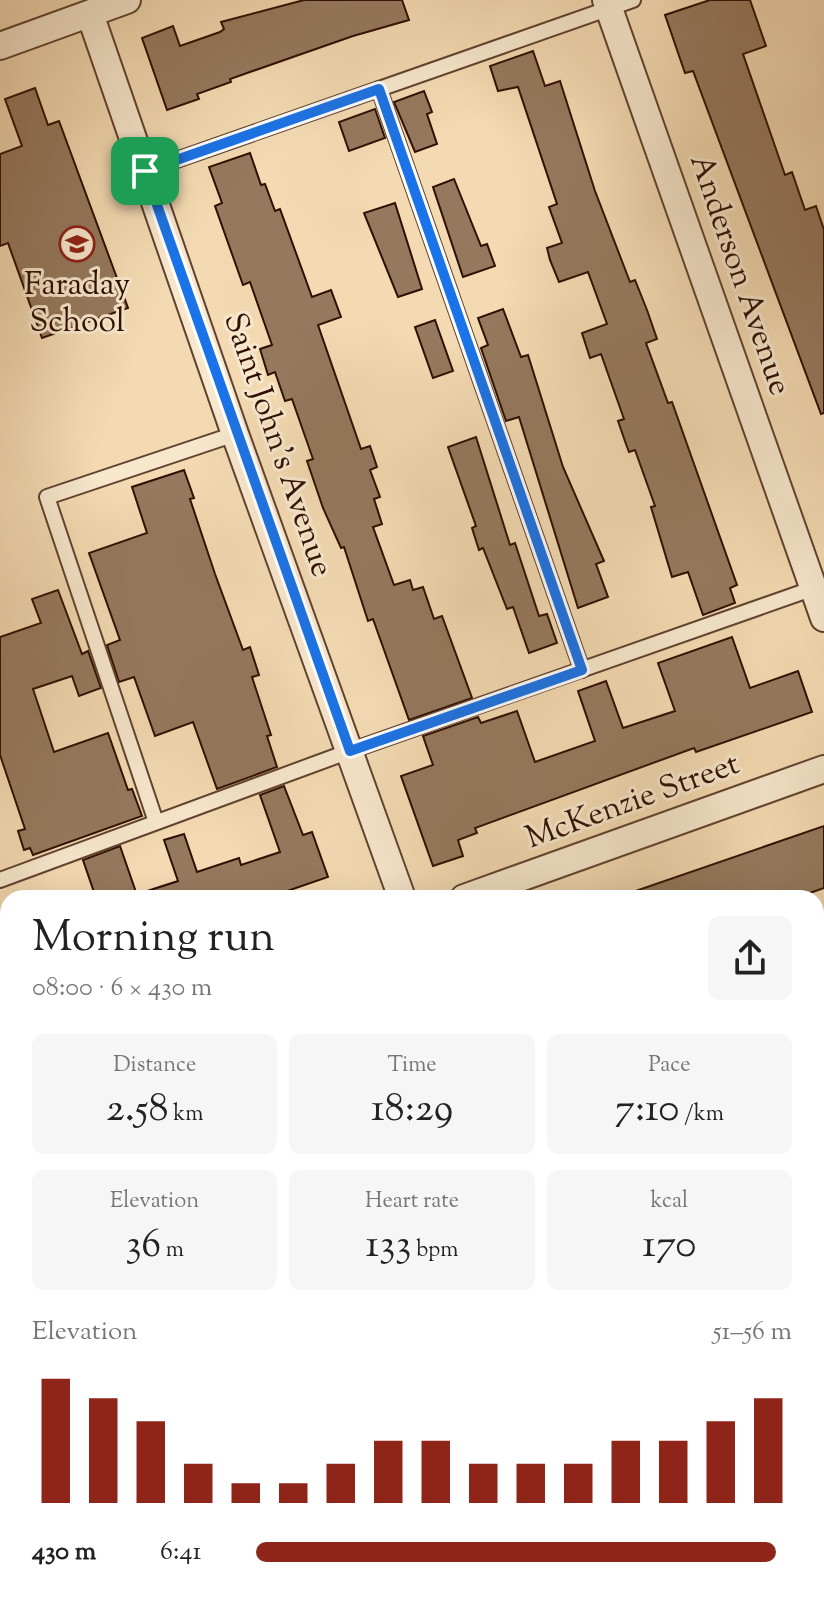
<!DOCTYPE html>
<html lang="en">
<head>
<meta charset="utf-8">
<style>
	:root { --surface:#fff; --page:#f6f6f6; --text:#222; --muted:#767676; --accent:#8f2418 }
	body { margin:0; font-family:"Sorts Mill Goudy",serif; background:var(--page); color:var(--text); height:100vh; display:flex; flex-direction:column; font-size:30px; white-space:nowrap }
	* { box-sizing:border-box; margin:0 }
	p { font-size:26px; color:var(--muted) }
	.icon { flex:none; width:44px; height:44px; fill:none; stroke:currentColor; stroke-width:2; stroke-linecap:round; stroke-linejoin:round }
	.map { position:relative; flex:1; overflow:hidden }
	.sheet { position:absolute; left:0px; top:890px; width:824px; height:708px; display:flex; flex-direction:column; background:var(--surface); border-radius:24px 24px 0 0; box-shadow:0 8px 32px #0002 }
	.sheet>* { flex:none }
	.pin { position:absolute; display:grid; place-items:center; width:68px; height:68px; color:#fff; margin:-34px; border-radius:16px; box-shadow:0 4px 12px #0006 }
	.round { display:grid; place-items:center; flex:none; width:84px; height:84px; border-radius:12px; background:var(--page) }
	.head { display:flex; align-items:center; justify-content:space-between; height:136px; padding:0 32px }
	h1 { font-size:44px; font-weight:600; line-height:60px }
	.metrics { display:grid; grid-template-columns:repeat(3,1fr); gap:12px; height:136px; padding:8px 32px }
	.metrics div { display:grid; align-content:center; border-radius:12px; background:var(--page); text-align:center }
	.metrics b { font-size:40px; font-weight:600 }
	.metrics small { font-size:22px; font-weight:400 }
	.metrics p { font-size:22px }
	.chart { height:224px; padding:16px 32px }
	.chart p { display:flex; justify-content:space-between }
	.chart svg { width:100%; height:144px; margin-top:8px; stroke:var(--accent); stroke-width:6 }
	ul { padding:0 32px; list-style:none; font-size:26px }
	li { display:grid; grid-template-columns:128px 96px 1fr; align-items:center; height:60px }
	li i { height:20px; border-radius:10px; background:var(--accent) }
	.map>svg:first-child { display:block }
	.building { fill:#95795e; stroke:#300f02; stroke-width:2 }
	.lines { fill:none; stroke-linecap:round; stroke-linejoin:round }
	.lane-casing { stroke:#61422e; stroke-width:18 }
	.street-casing { stroke:#61422e; stroke-width:30 }
	.secondary-casing { stroke:#300f02; stroke-width:42 }
	.lane { stroke:#f7e7cd; stroke-width:14 }
	.street { stroke:#f7e7cd; stroke-width:26 }
	.secondary { stroke:#f7e7cd; stroke-width:38 }
	.route-casing { stroke:#fff; stroke-width:16 }
	.route { stroke:#1a73e8; stroke-width:10 }
	.labels { text-anchor:middle; dominant-baseline:central; stroke-width:6; stroke-linejoin:round; paint-order:stroke }
	.street-label { font-size:32px; fill:#300f02; stroke:#f7e7cd }
	.poi-label { font-size:32px; fill:#300f02; stroke:#f7e7cd }
</style>
</head>
<body>
<div class="map">
<svg width="824" height="1598" viewBox="0 0 824 1598">
	<rect width="100%" height="100%" fill="#f3dab2"/>
	<filter id="stains"><feTurbulence type="fractalNoise" baseFrequency=".0025" numOctaves="4"/><feColorMatrix values="0 0 0 0 .2 0 0 0 0 .09 0 0 0 0 .02 0 0 0 .5 -.17"/></filter>
	<radialGradient id="worn" r=".72"><stop offset=".6" stop-color="#630" stop-opacity="0"/><stop offset="1" stop-color="#630" stop-opacity=".3"/></radialGradient>
	<!-- building -->
	<g class="building">
		<polygon points="304,0 402,0 409,20 353,36 230,79 231,82 197,94 199,99 167,110 142,38 173,26 180,46 220,32 224,29 221,22"/>
		<polygon points="710,0 750,0 766,46 743,54 785,175 792,172 805,210 816,206 824,230 824,413 821,414 693,71 685,73 665,15"/>
		<polygon points="533,51 545,86 560,81 595,191 630,282 635,280 647,310 657,339 646,343 668,403 672,402 737,585 730,588 735,603 703,615 688,572 672,577 651,507 655,506 635,450 629,452 626,444 618,421 624,419 601,354 590,358 582,333 607,324 588,272 559,282 550,260 547,248 562,243 549,207 557,204 518,87 498,91 490,66"/>
		<polygon points="35,88 48,125 59,121 128,308 42,338 8,243 0,246 0,154 22,146 5,99"/>
		<polygon points="424,91 432,112 427,114 437,144 415,152 394,102"/>
		<polygon points="375,109 385,138 349,151 339,122"/>
		<polygon points="250,153 261,185 265,184 275,211 280,209 312,297 331,290 341,317 318,325 361,449 370,446 377,467 370,470 380,497 374,499 382,524 373,527 394,585 410,580 413,590 423,587 434,619 442,616 472,698 409,720 373,619 368,621 344,547 341,548 323,508 307,461 313,459 292,399 285,401 275,372 268,375 260,349 272,345 250,282 243,285 215,206 222,203 209,167"/>
		<polygon points="454,179 481,246 487,244 495,266 463,277 433,187"/>
		<polygon points="395,203 422,289 398,297 364,213"/>
		<polygon points="503,309 521,357 528,355 563,467 604,561 596,564 608,597 578,608 519,417 506,421 481,348 488,345 478,318"/>
		<polygon points="435,320 453,371 433,378 415,327"/>
		<polygon points="476,437 510,545 515,543 539,616 547,614 557,643 529,653 513,607 507,609 483,548 479,550 472,528 476,526 448,447"/>
		<polygon points="184,470 194,498 190,499 215,574 243,650 250,647 259,675 252,677 271,735 267,736 277,767 217,789 193,722 155,736 134,677 119,682 107,645 120,640 89,553 147,533 132,487"/>
		<polygon points="58,590 82,654 88,651 101,688 79,696 72,676 33,689 54,752 108,733 128,790 132,789 142,816 33,855 30,848 24,850 18,831 25,829 0,755 0,637 41,623 32,599"/>
		<polygon points="732,637 750,688 798,671 812,712 696,752 694,748 475,828 477,833 458,840 463,856 433,866 401,776 433,765 423,736 478,717 481,723 517,711 535,762 595,741 578,691 606,681 623,728 675,711 658,663"/>
		<polygon points="284,786 303,835 312,832 328,877 267,898 139,898 138,894 178,881 164,840 184,834 197,872 239,858 241,865 280,852 260,795"/>
		<polygon points="824,826 824,888 796,898 628,898 627,894"/>
		<polygon points="120,846 138,898 96,898 83,860"/>
	</g>
	<g class="lines">
		<defs>
			<g id="lane">
				<polyline points="379,89 582,670"/>
				<polyline points="145,171 633,0"/>
				<polyline points="156,822 47,497 235,434"/>
				<polyline points="0,880 350,751 817,587"/>
				<polyline points="816,956 824,954"/>
				<polyline points="0,1246 8,1243"/>
				<polyline points="0,1288 8,1286"/>
				<polyline points="816,1335 824,1357"/>
				<polyline points="0,1355 8,1352"/>
				<polyline points="0,1423 8,1420"/>
				<polyline points="816,1452 824,1449"/>
				<polyline points="142,1590 144,1598"/>
				<polyline points="407,1598 429,1590"/>
			</g>
			<g id="street">
				<polyline points="606,0 824,618"/>
				<polyline points="90,14 235,434 402,898"/>
				<polyline points="0,46 127,0"/>
				<polyline points="464,898 824,769"/>
				<polyline points="0,1063 8,1060"/>
				<polyline points="649,1590 652,1598"/>
			</g>
			<g id="secondary">
				<polyline points="0,994 8,1017"/>
				<polyline points="211,1590 214,1598"/>
			</g>
		</defs>
		<!-- lane casing -->
		<use href="#lane" class="lane-casing"/>
		<!-- street casing -->
		<use href="#street" class="street-casing"/>
		<!-- secondary casing -->
		<use href="#secondary" class="secondary-casing"/>
		<!-- lane -->
		<use href="#lane" class="lane"/>
		<!-- street -->
		<use href="#street" class="street"/>
		<!-- secondary -->
		<use href="#secondary" class="secondary"/>
	</g>
	<g class="lines">
		<defs>
			<polygon id="route" points="379,89 582,670 350,751 145,171"/>
		</defs>
		<!-- route casing -->
		<use href="#route" class="route-casing"/>
		<!-- route -->
		<use href="#route" class="route"/>
	</g>
	<!-- icons -->
	<defs>
		<symbol id="school-ring" viewBox="-11 -11 22 22"><circle r="9.5" fill="#f7e7cd" stroke="#8f2418" stroke-width="1.5"/><path d="M0-5L7-2L0 1L-7-2ZM-4 1L0 2.5L4 1V4Q0 6-4 4Z" fill="#8f2418"/></symbol>
	</defs>
	<g fill-rule="evenodd">
		<use href="#school-ring" x="57" y="224" width="40" height="40"/>
	</g>
	<g class="labels">
		<!-- street labels -->
		<g class="street-label">
			<text transform="translate(739 275) rotate(71)">Anderson Avenue</text>
			<text transform="translate(277 445) rotate(71)">Saint John's Avenue</text>
			<text transform="translate(633 802) rotate(-20)">McKenzie Street</text>
		</g>
		<!-- poi labels -->
		<g class="poi-label">
			<text x="77" y="286">Faraday<tspan x="77" dy="37">School</tspan></text>
		</g>
	</g>
	<rect width="100%" height="100%" filter="url(#stains)"/>
	<rect width="100%" height="100%" fill="url(#worn)"/>
</svg>
<div class="pin" style="left:145px;top:171px;background:#1e9e55"><svg class="icon" aria-label="arrive" viewBox="0 0 24 24"><path d="M6 21V4h12l-3 4 3 4H6"/></svg></div>
<section class="sheet">
<div class="head"><div><h1>Morning run</h1><p>08:00 · 6 × 430 m</p></div><a class="round"><svg class="icon" aria-label="share" viewBox="0 0 24 24"><path d="M12 15V3M7 8l5-5 5 5M5 13v7h14v-7"/></svg></a></div>
<div class="metrics">
<div><p>Distance</p><b>2.58<small> km</small></b></div>
<div><p>Time</p><b>18:29</b></div>
<div><p>Pace</p><b>7:10<small> /km</small></b></div>
</div>
<div class="metrics">
<div><p>Elevation</p><b>36<small> m</small></b></div>
<div><p>Heart rate</p><b>133<small> bpm</small></b></div>
<div><p>kcal</p><b>170</b></div>
</div>
<div class="chart"><p><span>Elevation</span>51–56 m</p>
<svg viewBox="0 0 160 44" preserveAspectRatio="none"><path d="M5 44V6M15 44V12M25 44V19M35 44V32M45 44V38M55 44V38M65 44V32M75 44V25M85 44V25M95 44V32M105 44V32M115 44V32M125 44V25M135 44V25M145 44V19M155 44V12"/></svg>
</div>
<ul>
<li><b>430 m</b>6:41<i style="width:97%"></i></li>
</ul>
</section>
</div>
</body>
</html>
